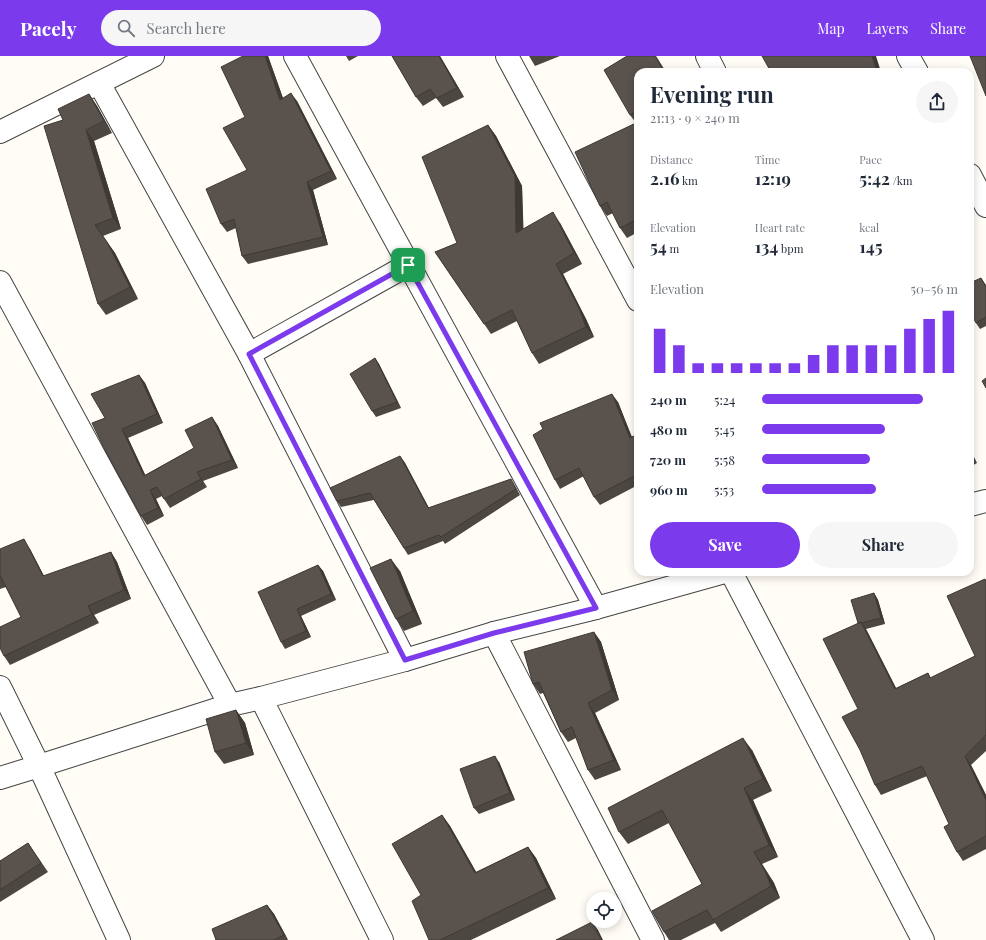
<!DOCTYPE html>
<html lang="en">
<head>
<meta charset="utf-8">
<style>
	:root { --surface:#fff; --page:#f6f6f7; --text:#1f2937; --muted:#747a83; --accent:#7c3aed }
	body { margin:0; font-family:"Playfair Display",serif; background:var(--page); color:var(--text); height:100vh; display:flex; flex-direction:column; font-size:15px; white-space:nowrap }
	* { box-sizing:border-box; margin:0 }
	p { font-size:13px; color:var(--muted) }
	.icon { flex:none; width:22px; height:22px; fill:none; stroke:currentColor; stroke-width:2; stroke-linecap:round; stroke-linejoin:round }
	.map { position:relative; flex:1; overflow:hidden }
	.sheet { position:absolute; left:634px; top:12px; width:340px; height:508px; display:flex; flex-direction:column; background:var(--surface); border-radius:12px; box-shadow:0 2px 10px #0003 }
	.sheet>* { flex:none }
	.tools { position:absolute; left:586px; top:836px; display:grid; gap:8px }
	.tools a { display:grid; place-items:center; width:36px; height:36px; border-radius:50%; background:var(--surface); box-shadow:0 2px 10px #0003; font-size:20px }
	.pin { position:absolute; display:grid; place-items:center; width:34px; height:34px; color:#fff; margin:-17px; border-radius:8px; box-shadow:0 2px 6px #0006 }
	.round { display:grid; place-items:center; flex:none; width:42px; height:42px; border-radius:21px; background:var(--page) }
	.headline { display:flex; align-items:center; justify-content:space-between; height:68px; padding:0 16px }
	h1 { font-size:22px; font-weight:700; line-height:30px }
	.stats { display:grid; grid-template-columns:repeat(3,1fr); gap:6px; height:68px; padding:4px 16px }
	.stats div { display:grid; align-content:center }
	.stats b { font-size:17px; font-weight:700 }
	.stats small { font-size:11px; font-weight:400 }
	.stats p { font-size:11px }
	.chart { height:112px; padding:8px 16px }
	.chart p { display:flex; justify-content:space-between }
	.chart svg { width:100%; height:72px; margin-top:4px; stroke:var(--accent); stroke-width:6 }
	.primary-button { display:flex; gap:8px; margin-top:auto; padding:8px 16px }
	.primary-button a { flex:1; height:46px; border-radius:24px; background:var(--accent); color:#fff; font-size:16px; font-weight:700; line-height:46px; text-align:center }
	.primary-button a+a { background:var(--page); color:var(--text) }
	ul { padding:0 16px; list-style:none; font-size:13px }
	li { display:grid; grid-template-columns:64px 48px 1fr; align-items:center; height:30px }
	li i { height:10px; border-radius:5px; background:var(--accent) }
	header { display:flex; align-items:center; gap:24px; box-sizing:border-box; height:56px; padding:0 20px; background:var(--accent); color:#fff }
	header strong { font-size:19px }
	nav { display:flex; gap:22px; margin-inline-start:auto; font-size:14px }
	.search { width:280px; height:36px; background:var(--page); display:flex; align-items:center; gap:10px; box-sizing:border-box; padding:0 14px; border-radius:22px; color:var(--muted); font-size:15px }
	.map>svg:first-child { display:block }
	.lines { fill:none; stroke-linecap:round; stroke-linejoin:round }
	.street-casing { stroke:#444; stroke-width:24 }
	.street { stroke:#fff; stroke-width:22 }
	.wall { fill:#4d4742 }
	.shaded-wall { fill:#3f3936 }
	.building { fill:#5a524d; stroke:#3f3936 }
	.route-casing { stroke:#fff; stroke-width:8 }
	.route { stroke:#7c3aed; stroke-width:5 }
</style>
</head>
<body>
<header>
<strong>Pacely</strong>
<div class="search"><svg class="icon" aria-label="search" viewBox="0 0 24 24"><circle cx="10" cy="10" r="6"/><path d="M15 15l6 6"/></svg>Search here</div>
<nav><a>Map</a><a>Layers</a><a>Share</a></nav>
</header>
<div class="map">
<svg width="986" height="884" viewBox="0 0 986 884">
	<rect width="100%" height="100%" fill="#fffdf5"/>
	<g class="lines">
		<defs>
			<g id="street">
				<polyline points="295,0 596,552"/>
				<polyline points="507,0 638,244"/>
				<polyline points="707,0 715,16"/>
				<polyline points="908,0 917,16"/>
				<polyline points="99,27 249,298 405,604"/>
				<polyline points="0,76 153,0"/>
				<polyline points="970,119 986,150"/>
				<polyline points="0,226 230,649"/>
				<polyline points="249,298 408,209"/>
				<polyline points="970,449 986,445"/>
				<polyline points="731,516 923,884"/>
				<polyline points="494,577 653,884"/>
				<polyline points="0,631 39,710 119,884"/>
				<polyline points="261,642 382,884"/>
				<polyline points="0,722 39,710 230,649 261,642 405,604 494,577 596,552 725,516"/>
			</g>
		</defs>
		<!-- street casing -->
		<use href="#street" class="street-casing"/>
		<!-- street -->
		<use href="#street" class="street"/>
	</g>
	<!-- wall -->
	<g class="wall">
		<polygon points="268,0 283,42 297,45 337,123 313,134 328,189 248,208 242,200 236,172 227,176 221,168 247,114 245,61"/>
		<polygon points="346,0 358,0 349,5"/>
		<polygon points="392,0 440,0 464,41 443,51 436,42 423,50 416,41"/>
		<polygon points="529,0 560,0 535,10"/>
		<polygon points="638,16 638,176 627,182 620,172 613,157 607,160 600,150 636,67 630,59"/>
		<polygon points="89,38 97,50 112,77 94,85 121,173 103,180 115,197 138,243 106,259 98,248 63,64"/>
		<polygon points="488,69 496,80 522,130 523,173 560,167 582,208 563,218 586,263 594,281 539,308 532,297 517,265 491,278 435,196 457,187"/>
		<polygon points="981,222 986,229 986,270 980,273 976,267"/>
		<polygon points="375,302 379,308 401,352 376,361 372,355"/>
		<polygon points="139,319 145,327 163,367 128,382 145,419 194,392 212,361 218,370 238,412 203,425 207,431 170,452 162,440 156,443 164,460 147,469 141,460 105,362"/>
		<polygon points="618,346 632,381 638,378 638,429 600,449 594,441 584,420 560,433 555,424"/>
		<polygon points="970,394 977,407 970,411"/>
		<polygon points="400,400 405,407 429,452 515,430 520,439 445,488 443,485 408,499 374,444 341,451 337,445"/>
		<polygon points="0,493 30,493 44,520 111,496 117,506 131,543 94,559 99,567 10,609 4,600 21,561 6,531 0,533"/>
		<polygon points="318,509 323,515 336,544 301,560 311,581 285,593 281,586"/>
		<polygon points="400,515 422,568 404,575 396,563"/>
		<polygon points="986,525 986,695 971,709 986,739 986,793 963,805 957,796 949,768 927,720 881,739 875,729 858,653 858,567 874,537 878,544 885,568 866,573 896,632 928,617 931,622 975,600"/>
		<polygon points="594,576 601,586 619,644 595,657 621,714 595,724 588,714 576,682 568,686 561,676 543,637 540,638 533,628"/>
		<polygon points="236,654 245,667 254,699 224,708 215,696"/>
		<polygon points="752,694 772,735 753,744 778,801 762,808 774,827 780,842 721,876 715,867 681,884 669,884 664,876 702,828 669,767 628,788 619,776"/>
		<polygon points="499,706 515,744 479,758 474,752"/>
		<polygon points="442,759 450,770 476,816 528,791 536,802 556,843 471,884 429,884 421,839"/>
		<polygon points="28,787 48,816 0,846 0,805"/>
		<polygon points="267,849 274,858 288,884 216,884"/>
	</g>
	<!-- shaded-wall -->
	<g class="shaded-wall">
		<polygon points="265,0 268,0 286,51 280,44"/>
		<polygon points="439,0 440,0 464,41 457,32"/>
		<polygon points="655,0 656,0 666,16 664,16"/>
		<polygon points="872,0 876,0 881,16 877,16"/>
		<polygon points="291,37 297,45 337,123 331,115"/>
		<polygon points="89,38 97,50 112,77 104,65"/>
		<polygon points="488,69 496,80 522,130 524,188 516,177"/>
		<polygon points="86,74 94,85 121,173 113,162"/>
		<polygon points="307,126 313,134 328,189 323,181"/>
		<polygon points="553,156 560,167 582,208 574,197"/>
		<polygon points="107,186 115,197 138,243 130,231"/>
		<polygon points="556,208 563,218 586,263 594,281 586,271"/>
		<polygon points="375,302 379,308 401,352 397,346"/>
		<polygon points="139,319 145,327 163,367 157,358"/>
		<polygon points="612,338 618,346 635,390 630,382"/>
		<polygon points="212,361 218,370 238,412 232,404"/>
		<polygon points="122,373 128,382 150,429 144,420"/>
		<polygon points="970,394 977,407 970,397"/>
		<polygon points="400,400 405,407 432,458 428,452"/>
		<polygon points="197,416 207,431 201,423"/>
		<polygon points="511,423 515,430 520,439 516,433"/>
		<polygon points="150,434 156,443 164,460 158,452"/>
		<polygon points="24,483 30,493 49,530 43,520"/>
		<polygon points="111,496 117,506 131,543 124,534"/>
		<polygon points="391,503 400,515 422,568 413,555"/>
		<polygon points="318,509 323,515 336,544 331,538"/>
		<polygon points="874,537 878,544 885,568 881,562"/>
		<polygon points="88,550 94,559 99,567 92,558"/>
		<polygon points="297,553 301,560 311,581 306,575"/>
		<polygon points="861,566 867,575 901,642 895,633"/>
		<polygon points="594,576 601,586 619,644 612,634"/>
		<polygon points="588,647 595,657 621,714 614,704"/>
		<polygon points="236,654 245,667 254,699 246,687"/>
		<polygon points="743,682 752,694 772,735 763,723"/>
		<polygon points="495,700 499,706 515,744 510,737"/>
		<polygon points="965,700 971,709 986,739 986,744"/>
		<polygon points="744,732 753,744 778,801 769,789"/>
		<polygon points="442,759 450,770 483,828 475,817"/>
		<polygon points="528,791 536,802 556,843 548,832"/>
		<polygon points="754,796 762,808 774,827 780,842 771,830"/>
		<polygon points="267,849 274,858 288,884 284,879"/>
		<polygon points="592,866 598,874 603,884 601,884"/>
	</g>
	<!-- building -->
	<g class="building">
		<polygon points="243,0 265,0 280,44 291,37 331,115 307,126 323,181 242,200 234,163 221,168 206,133 247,114 223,72 245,61 221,11"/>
		<polygon points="392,0 439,0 457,32 437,42 430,33 416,41"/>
		<polygon points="627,0 655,0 664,16 638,16 638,54 630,59 604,14"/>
		<polygon points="762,0 872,0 877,16 771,16"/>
		<polygon points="970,0 986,0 986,40"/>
		<polygon points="89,38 104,65 86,74 113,162 95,169 107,186 130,231 98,248 44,70 63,64 58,53"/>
		<polygon points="638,66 638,163 620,172 607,146 600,150 575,96"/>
		<polygon points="488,69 515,120 516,177 553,156 574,197 556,208 579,252 586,271 532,297 512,254 484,268 435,196 457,187 422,101"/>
		<polygon points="981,222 986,231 986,261 976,267 970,255 970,227"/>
		<polygon points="375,302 397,346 372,355 350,318"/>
		<polygon points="139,319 157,358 122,373 144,420 194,392 185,374 212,361 232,404 197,416 201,423 164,443 157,431 150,434 158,452 141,460 106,396 92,367 105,362 91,338"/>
		<polygon points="986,322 986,332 982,325"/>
		<polygon points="612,338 630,382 638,378 638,418 594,441 579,412 555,424 533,379 543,373 540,367"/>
		<polygon points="400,400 428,452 511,423 516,433 441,481 439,479 404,492 370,437 337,445 330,432"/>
		<polygon points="24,483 43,520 111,496 124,534 88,550 92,558 4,600 0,592 0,571 21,561 1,521 0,521 0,493"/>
		<polygon points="391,503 413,555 396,563 370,512"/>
		<polygon points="318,509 331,538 297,553 306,575 281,586 258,536"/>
		<polygon points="985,523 986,526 986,679 965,700 986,744 986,780 957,796 944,771 949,768 922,710 875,729 860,694 842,661 858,653 823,583 861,566 895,633 928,617 930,622 975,600 947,540"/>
		<polygon points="874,537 881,562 861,567 861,566 858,567 851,544"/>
		<polygon points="594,576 612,634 588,647 614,704 588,714 572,671 561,676 539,626 533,628 524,596"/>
		<polygon points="236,654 246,687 215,696 206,663"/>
		<polygon points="743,682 763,723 744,732 769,789 754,796 765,815 771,830 713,864 707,854 664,876 652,855 702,828 662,754 619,776 608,752"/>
		<polygon points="495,700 510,737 474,752 460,713"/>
		<polygon points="442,759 475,817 528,791 548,832 440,884 429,884 412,845 421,839 392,788"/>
		<polygon points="28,787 41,807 0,834 0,805"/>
		<polygon points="267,849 284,879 274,884 216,884 212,873"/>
		<polygon points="592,866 601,884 556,884"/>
	</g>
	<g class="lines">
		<defs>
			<polygon id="route" points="408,209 596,552 494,577 405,604 249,298"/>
		</defs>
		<!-- route casing -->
		<use href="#route" class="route-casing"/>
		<!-- route -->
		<use href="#route" class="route"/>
	</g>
</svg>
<div class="tools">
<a><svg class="icon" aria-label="locate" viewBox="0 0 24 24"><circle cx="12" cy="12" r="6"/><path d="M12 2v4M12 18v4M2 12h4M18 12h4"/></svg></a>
</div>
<div class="pin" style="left:408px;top:209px;background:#1e9e55"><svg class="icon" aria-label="arrive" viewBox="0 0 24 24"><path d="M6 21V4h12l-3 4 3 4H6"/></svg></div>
<section class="sheet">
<div class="headline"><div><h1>Evening run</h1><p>21:13 · 9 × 240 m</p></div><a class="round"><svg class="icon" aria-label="share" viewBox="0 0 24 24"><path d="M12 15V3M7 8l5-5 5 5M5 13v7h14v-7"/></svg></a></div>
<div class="stats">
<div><p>Distance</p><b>2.16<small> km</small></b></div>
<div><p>Time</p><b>12:19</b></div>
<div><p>Pace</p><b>5:42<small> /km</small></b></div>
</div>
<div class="stats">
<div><p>Elevation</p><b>54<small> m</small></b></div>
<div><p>Heart rate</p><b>134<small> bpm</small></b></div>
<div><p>kcal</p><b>145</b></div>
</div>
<div class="chart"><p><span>Elevation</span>50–56 m</p>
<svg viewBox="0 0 160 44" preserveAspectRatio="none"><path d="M5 44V17M15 44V27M25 44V38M35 44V38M45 44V38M55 44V38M65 44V38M75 44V38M85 44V33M95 44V27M105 44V27M115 44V27M125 44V27M135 44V17M145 44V11M155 44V6"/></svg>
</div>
<ul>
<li><b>240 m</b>5:24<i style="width:82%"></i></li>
<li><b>480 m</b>5:45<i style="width:63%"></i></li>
<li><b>720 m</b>5:58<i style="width:55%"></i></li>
<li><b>960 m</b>5:53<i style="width:58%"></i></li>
</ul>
<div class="primary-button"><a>Save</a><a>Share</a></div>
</section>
</div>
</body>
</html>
